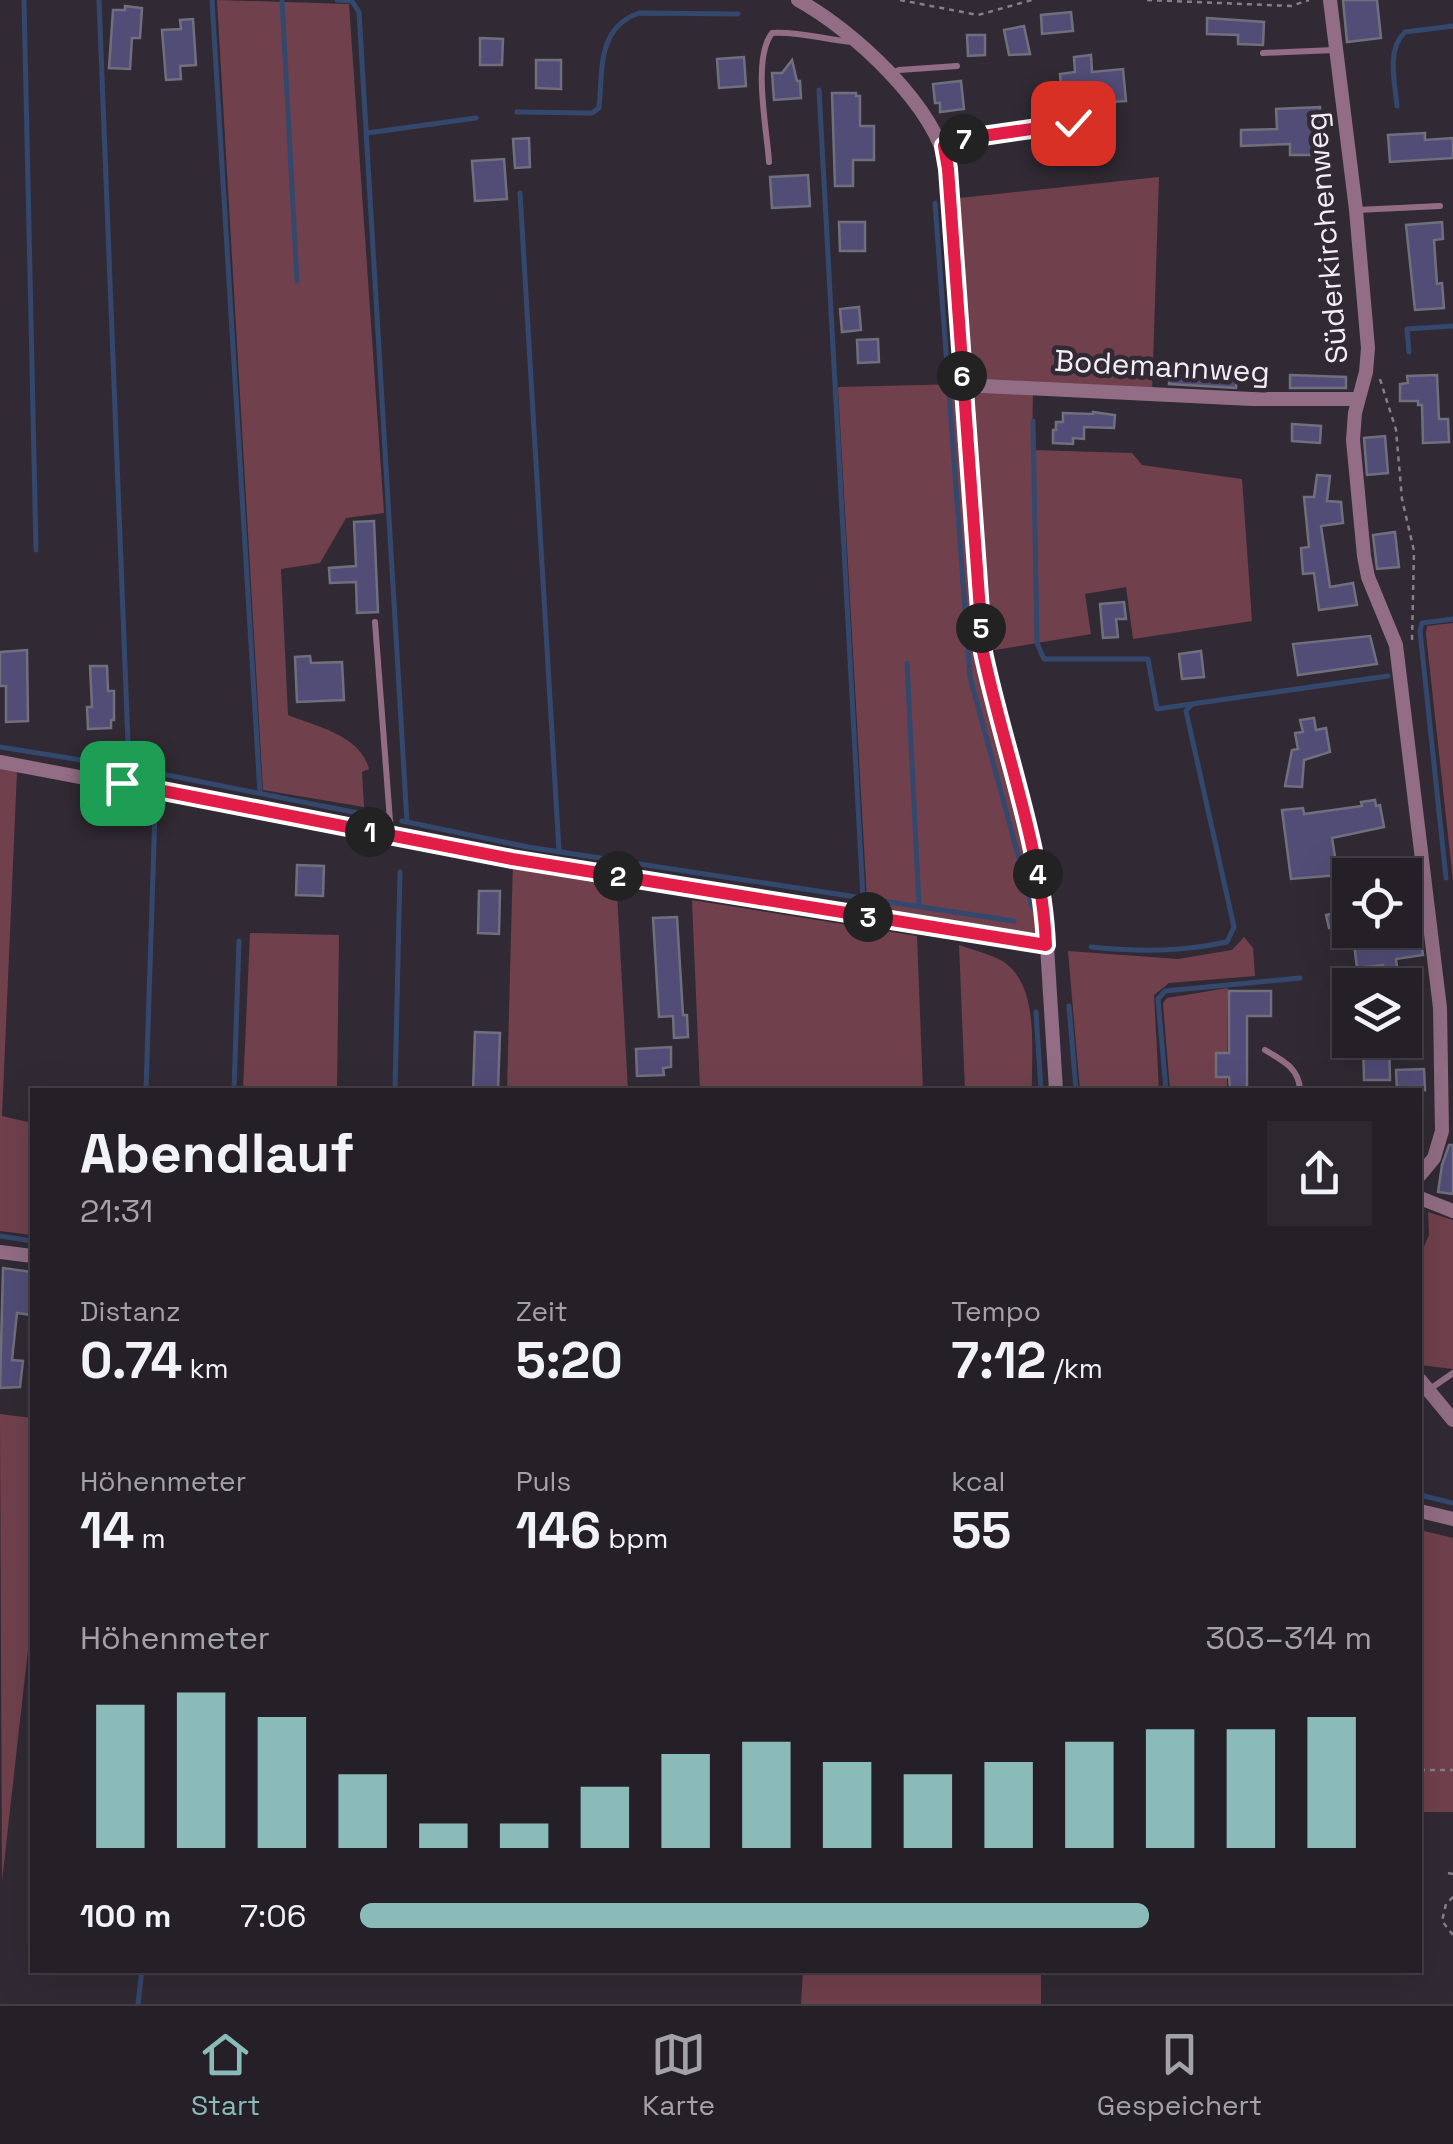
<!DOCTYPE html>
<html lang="de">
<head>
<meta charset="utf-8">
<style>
	:root { --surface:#252027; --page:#2d282f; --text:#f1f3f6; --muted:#a3a3a7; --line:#423e44; --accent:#8bbbb9 }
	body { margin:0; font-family:"Space Grotesk",sans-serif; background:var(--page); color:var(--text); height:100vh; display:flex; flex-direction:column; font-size:38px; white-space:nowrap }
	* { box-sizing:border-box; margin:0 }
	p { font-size:32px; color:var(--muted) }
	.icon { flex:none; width:55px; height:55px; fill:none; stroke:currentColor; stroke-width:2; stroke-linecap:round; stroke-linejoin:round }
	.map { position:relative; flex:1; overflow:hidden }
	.sheet { position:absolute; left:30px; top:1088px; width:1392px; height:885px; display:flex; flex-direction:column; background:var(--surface); border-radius:0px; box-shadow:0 10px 40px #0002,0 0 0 2px var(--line) }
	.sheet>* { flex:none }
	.tools { position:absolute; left:1332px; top:858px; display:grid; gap:20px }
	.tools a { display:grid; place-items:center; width:90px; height:90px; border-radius:0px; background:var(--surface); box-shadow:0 10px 40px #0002,0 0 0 2px var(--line); font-size:50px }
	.pin { position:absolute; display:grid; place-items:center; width:85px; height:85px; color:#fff; margin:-42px; border-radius:20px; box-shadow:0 5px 15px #0006 }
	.km { position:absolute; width:50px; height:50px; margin:-25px; border-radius:50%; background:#222; color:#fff; font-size:28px; line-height:50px; text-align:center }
	.round { display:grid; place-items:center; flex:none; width:105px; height:105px; border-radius:0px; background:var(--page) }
	.head { display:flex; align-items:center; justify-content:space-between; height:170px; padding:0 50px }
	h1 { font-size:55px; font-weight:700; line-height:75px }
	.figures { display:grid; grid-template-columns:repeat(3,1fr); gap:15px; height:170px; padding:10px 50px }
	.figures div { display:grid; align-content:center }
	.figures b { font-size:50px; font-weight:700 }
	.figures small { font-size:28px; font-weight:400 }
	.figures p { font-size:28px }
	.chart { height:280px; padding:20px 50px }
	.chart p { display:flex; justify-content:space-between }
	.chart svg { width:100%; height:180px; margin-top:10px; stroke:var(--accent); stroke-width:6 }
	ul { padding:0 50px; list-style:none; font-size:32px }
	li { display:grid; grid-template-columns:160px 120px 1fr; align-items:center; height:75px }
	li i { height:25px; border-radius:12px; background:var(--accent) }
	.dock { display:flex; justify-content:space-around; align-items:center; height:140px; border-top:2px solid var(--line); background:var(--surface); font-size:28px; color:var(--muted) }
	.dock a { display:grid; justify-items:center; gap:5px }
	.dock .on { color:var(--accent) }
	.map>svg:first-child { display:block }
	.green { fill:#70414c }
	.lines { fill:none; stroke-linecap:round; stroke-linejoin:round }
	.stream { stroke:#34486d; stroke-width:5 }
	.building { fill:#514d77; stroke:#706f7d; stroke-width:2.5 }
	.path { stroke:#867f88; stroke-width:2.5; stroke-dasharray:5 5; stroke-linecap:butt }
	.lane { stroke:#926d85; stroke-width:6 }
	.street { stroke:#926d85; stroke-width:14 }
	.route-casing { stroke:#fff; stroke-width:20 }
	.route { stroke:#e11d48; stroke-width:12 }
	.labels { text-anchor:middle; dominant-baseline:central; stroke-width:9; stroke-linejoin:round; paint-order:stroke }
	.street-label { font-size:30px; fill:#f3eef5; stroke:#312a34 }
</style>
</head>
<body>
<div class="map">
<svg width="1453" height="2004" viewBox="0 0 1453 2004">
	<rect width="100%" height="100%" fill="#312a34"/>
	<!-- green -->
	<g class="green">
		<path d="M217 0 349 4 384 513 346 518 320 563 281 569 288 715C316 726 361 736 369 769L362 772 364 807 263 790Z"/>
		<polygon points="1159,177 1152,393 1033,388 1032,450 1132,453 1142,465 1242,479 1252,621 1133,639 1126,587 1085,594 1091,634 983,652 1044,898 1046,945 868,917 838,387 963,384 950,199"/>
		<polygon points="1453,623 1453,881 1426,634 1427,626"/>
		<polygon points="0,768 17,771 2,1116 32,1123 32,1235 0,1231"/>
		<polygon points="513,859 616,876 628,1090 507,1090"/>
		<polygon points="692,900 917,936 923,1090 700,1090"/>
		<polygon points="250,933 339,935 337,1090 243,1090"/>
		<polygon points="1244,937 1253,948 1255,976 1169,983 1154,995 1159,1090 1080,1090 1068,951 1178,959 1232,950"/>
		<path d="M959 945C973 950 991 954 1004 962 1040 987 1031 1052 1032 1090H965Z"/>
		<polygon points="1228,988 1227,1052 1215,1053 1215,1077 1227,1078 1227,1090 1170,1090 1163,1003 1167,998"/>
		<polygon points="1428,1212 1453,1220 1453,1369 1420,1365 1420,1256 1429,1235"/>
		<polygon points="0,1414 32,1418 32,1614 2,1881"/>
		<polygon points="1420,1530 1453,1538 1453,1812 1420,1812"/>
		<polygon points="803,1970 1041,1970 1041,2004 801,2004"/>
	</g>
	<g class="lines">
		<!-- stream -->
		<g class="stream">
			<polyline points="24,0 36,550"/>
			<polyline points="99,0 129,768"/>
			<polyline points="212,0 260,793"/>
			<polyline points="282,0 297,281"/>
			<polyline points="337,0 352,1 359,12 407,822"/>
			<polyline points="819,90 863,898"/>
			<path d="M1397 106C1395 82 1386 50 1405 32L1453 26"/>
			<path d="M517 112 592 113 599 108C603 72 596 28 639 13L738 14"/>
			<polyline points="367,133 476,118"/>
			<polyline points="520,193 559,851"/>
			<polyline points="935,203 970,677 1032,907"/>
			<polyline points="1409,352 1407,329 1453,326"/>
			<polyline points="1033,421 1037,643 1044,659 1148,659 1157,709 1388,676"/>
			<polyline points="907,663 919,905"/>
			<polyline points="0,747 137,769 383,818"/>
			<polyline points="402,821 528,847 1014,921"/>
			<polyline points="1446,878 1420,631 1422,623 1453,619"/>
			<path d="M1091 947C1141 952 1178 952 1227 942L1234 927 1186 711 1191 705"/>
			<polyline points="1069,1006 1076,1090"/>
			<polyline points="1036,1012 1041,1090"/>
			<polyline points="146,1090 155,812"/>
			<polyline points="234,1090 239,941"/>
			<polyline points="395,1090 400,872"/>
			<polyline points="1166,1090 1158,999 1165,991 1300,978"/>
			<polyline points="0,1236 32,1241"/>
			<polyline points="1420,1495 1453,1503"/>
			<polyline points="138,2004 142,1970"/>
		</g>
	</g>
	<!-- building -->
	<g class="building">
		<polygon points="1343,0 1377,0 1381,38 1347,42"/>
		<polygon points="125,6 142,8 140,38 132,38 130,69 109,68 113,10 125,10"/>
		<polygon points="1071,12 1073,31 1042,34 1041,15"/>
		<polygon points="1207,18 1264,22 1263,45 1238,44 1238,35 1207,34"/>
		<polygon points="193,19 196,65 180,66 181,79 166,80 162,30 181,29 180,20"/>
		<polygon points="1024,26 1030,54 1009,55 1004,30"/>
		<polygon points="967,35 985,35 985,55 968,56"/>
		<polygon points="480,38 503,39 502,65 480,65"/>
		<polygon points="1091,55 1092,72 1123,69 1126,101 1095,103 1095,94 1062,96 1060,74 1075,72 1074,57"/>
		<polygon points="744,57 746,86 719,88 717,59"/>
		<polygon points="536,60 561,60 561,89 536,88"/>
		<polygon points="792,60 797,81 800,81 801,98 774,100 772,73 782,73"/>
		<polygon points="961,81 964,109 940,112 940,103 935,103 933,84"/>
		<polygon points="832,93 856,93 856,96 860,96 860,126 874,126 874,160 853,160 853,186 835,186"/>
		<polygon points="1320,107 1321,136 1326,136 1326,155 1290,155 1290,144 1241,146 1241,130 1277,129 1276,109"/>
		<polygon points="1425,133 1425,140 1453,138 1453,158 1390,162 1388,135"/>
		<polygon points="529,138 530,167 515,168 513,139"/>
		<polygon points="504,159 507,199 475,201 472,161"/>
		<polygon points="808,175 810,206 772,208 770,177"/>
		<polygon points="839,222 865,222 865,251 840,251"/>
		<polygon points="1442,222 1443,239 1434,240 1437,284 1442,283 1444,308 1415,310 1406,225"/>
		<polygon points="859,307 861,330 842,332 840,309"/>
		<polygon points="878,339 879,362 858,363 857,340"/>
		<polygon points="1170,369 1237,372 1236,388 1169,384"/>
		<polygon points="1290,375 1346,377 1346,388 1290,388"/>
		<polygon points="1437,375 1439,419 1448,419 1449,442 1423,443 1422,405 1418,405 1418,401 1400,401 1400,384 1408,383 1407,376"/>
		<polygon points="1093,412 1115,415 1114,428 1084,427 1084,439 1073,438 1073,444 1053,443 1053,430 1056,430 1056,422 1063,422 1063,413 1093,414"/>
		<polygon points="1292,424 1321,426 1320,443 1292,441"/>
		<polygon points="1385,436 1388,473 1367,475 1364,438"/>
		<polygon points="1317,475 1330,476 1327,501 1341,502 1343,523 1321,526 1330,587 1353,583 1357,605 1319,610 1314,573 1303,574 1301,548 1309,547 1304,497 1314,497"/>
		<polygon points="374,521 378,612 357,613 356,582 330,583 329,568 356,566 354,522"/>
		<polygon points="1395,532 1399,567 1377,569 1373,535"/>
		<polygon points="1124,602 1126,619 1116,619 1118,637 1103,638 1100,604"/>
		<polygon points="1370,636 1377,664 1298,675 1293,644"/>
		<polygon points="27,650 28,721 6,722 6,686 0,686 0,652"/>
		<polygon points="1201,651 1204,677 1182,679 1179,654"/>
		<polygon points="310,656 311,663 342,662 344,700 297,702 295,657"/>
		<polygon points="90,666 107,666 108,691 114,691 114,720 111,720 111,728 88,729 87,707 92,707"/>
		<polygon points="1314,718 1316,730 1326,728 1330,752 1304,760 1302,787 1285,786 1292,750 1298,749 1295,733 1303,732 1300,720"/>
		<polygon points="1375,800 1376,806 1380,805 1384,827 1332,838 1338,875 1291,879 1282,810 1303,808 1304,814 1362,806 1361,802"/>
		<polygon points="297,865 324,866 323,896 296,895"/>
		<polygon points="479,891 500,891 499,934 478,933"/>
		<polygon points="1350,910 1350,924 1329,928 1326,915"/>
		<polygon points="677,917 683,1015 687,1015 688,1037 674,1038 673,1016 659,1017 653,918"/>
		<polygon points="1419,925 1423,955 1396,959 1397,967 1384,969 1383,965 1357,968 1354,943 1379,940 1378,931 1405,930 1405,927"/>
		<polygon points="1229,991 1271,991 1271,1016 1247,1016 1247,1090 1230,1090 1229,1077 1216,1077 1216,1053 1229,1053"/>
		<polygon points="475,1032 500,1033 498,1090 473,1090"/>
		<polygon points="1363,1040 1389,1040 1390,1080 1364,1080"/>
		<polygon points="671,1047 671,1067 663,1068 664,1075 637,1076 636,1049"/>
		<polygon points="1424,1069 1425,1090 1397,1090 1396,1070"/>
		<polygon points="1449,1145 1453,1145 1453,1194 1438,1192 1442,1165"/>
		<polygon points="3,1268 32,1272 31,1315 17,1313 12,1360 23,1361 20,1387 0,1388"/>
	</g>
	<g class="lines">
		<!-- path -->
		<g class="path">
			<polyline points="900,0 978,15 1032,0"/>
			<polyline points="1147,0 1291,6 1309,0"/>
			<polyline points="1380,379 1396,430 1402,499 1414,551 1412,641"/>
			<polyline points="1420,1770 1453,1770"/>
			<polyline points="1448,1873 1453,1874"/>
			<polyline points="1453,1897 1446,1904 1442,1921 1453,1935"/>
		</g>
		<!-- lane -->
		<g class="lane">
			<polyline points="1263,53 1334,50"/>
			<polyline points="891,74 899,70 957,66"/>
			<polyline points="944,146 962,139 1073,123 1078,114"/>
			<path d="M769 162C767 129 752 59 772 33 799 31 826 40 853 42"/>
			<polyline points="1357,210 1440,206"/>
			<polyline points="375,622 391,834"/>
			<path d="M1265 1050C1282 1060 1299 1068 1300 1090"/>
			<polyline points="1430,1389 1453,1373"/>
		</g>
		<!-- street -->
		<g class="street">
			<path d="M798 0C854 31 935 105 948 169L983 652 997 721 1044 898 1056 1090"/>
			<polyline points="1330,0 1356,210 1368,348 1366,372 1355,413 1353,440 1364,556 1368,577 1396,645 1440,1008 1442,1131 1434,1158 1420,1175"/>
			<polyline points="963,385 1252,399 1358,399"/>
			<polyline points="0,762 513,859 1046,945"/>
			<polyline points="1420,1198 1453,1211"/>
			<polyline points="0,1252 32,1256"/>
			<polyline points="1420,1380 1453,1420"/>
			<polyline points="1420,1511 1453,1519"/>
		</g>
	</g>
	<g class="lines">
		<defs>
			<path id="route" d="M122 783 512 859 1046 945C1042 849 1003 747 983 652L948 169 944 146 962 139 1073 123"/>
		</defs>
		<!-- route casing -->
		<use href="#route" class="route-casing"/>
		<!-- route -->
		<use href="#route" class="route"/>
	</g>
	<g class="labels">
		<!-- street labels -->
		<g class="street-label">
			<text transform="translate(1326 238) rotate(-95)">Süderkirchenweg</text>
			<text transform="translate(1162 366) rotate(3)">Bodemannweg</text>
		</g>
	</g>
</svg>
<div class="tools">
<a><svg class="icon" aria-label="locate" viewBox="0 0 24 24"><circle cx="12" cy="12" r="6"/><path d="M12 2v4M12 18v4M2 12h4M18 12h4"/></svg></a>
<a><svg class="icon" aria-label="layers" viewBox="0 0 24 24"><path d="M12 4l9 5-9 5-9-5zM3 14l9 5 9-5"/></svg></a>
</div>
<div class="pin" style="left:122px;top:783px;background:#1e9e55"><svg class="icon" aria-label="arrive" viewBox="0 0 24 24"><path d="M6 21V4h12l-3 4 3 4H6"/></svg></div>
<div class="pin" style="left:1073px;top:123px;background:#d93025"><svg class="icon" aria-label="check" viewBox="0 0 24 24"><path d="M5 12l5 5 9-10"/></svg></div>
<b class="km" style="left:370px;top:832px">1</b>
<b class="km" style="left:618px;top:876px">2</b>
<b class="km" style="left:868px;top:917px">3</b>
<b class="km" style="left:1038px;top:874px">4</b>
<b class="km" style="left:981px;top:628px">5</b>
<b class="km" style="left:962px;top:376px">6</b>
<b class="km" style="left:964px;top:139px">7</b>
<section class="sheet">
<div class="head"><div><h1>Abendlauf</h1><p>21:31</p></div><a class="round"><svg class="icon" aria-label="share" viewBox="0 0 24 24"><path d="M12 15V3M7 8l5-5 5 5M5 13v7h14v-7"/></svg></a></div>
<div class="figures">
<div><p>Distanz</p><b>0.74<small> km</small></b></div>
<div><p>Zeit</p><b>5:20</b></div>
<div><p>Tempo</p><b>7:12<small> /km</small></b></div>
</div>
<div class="figures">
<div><p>Höhenmeter</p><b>14<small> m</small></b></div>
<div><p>Puls</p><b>146<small> bpm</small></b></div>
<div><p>kcal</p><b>55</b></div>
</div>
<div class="chart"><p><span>Höhenmeter</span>303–314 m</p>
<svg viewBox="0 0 160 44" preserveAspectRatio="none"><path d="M5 44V9M15 44V6M25 44V12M35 44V26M45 44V38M55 44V38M65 44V29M75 44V21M85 44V18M95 44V23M105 44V26M115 44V23M125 44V18M135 44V15M145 44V15M155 44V12"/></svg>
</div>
<ul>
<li><b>100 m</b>7:06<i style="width:78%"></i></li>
</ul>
</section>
</div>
<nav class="dock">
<a class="on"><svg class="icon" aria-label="home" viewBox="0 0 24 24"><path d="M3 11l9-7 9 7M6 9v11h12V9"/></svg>Start</a>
<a><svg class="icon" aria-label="map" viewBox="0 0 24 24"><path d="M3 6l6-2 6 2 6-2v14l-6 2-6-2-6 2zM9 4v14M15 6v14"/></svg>Karte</a>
<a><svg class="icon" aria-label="saved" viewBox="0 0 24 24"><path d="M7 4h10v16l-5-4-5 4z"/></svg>Gespeichert</a>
</nav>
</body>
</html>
